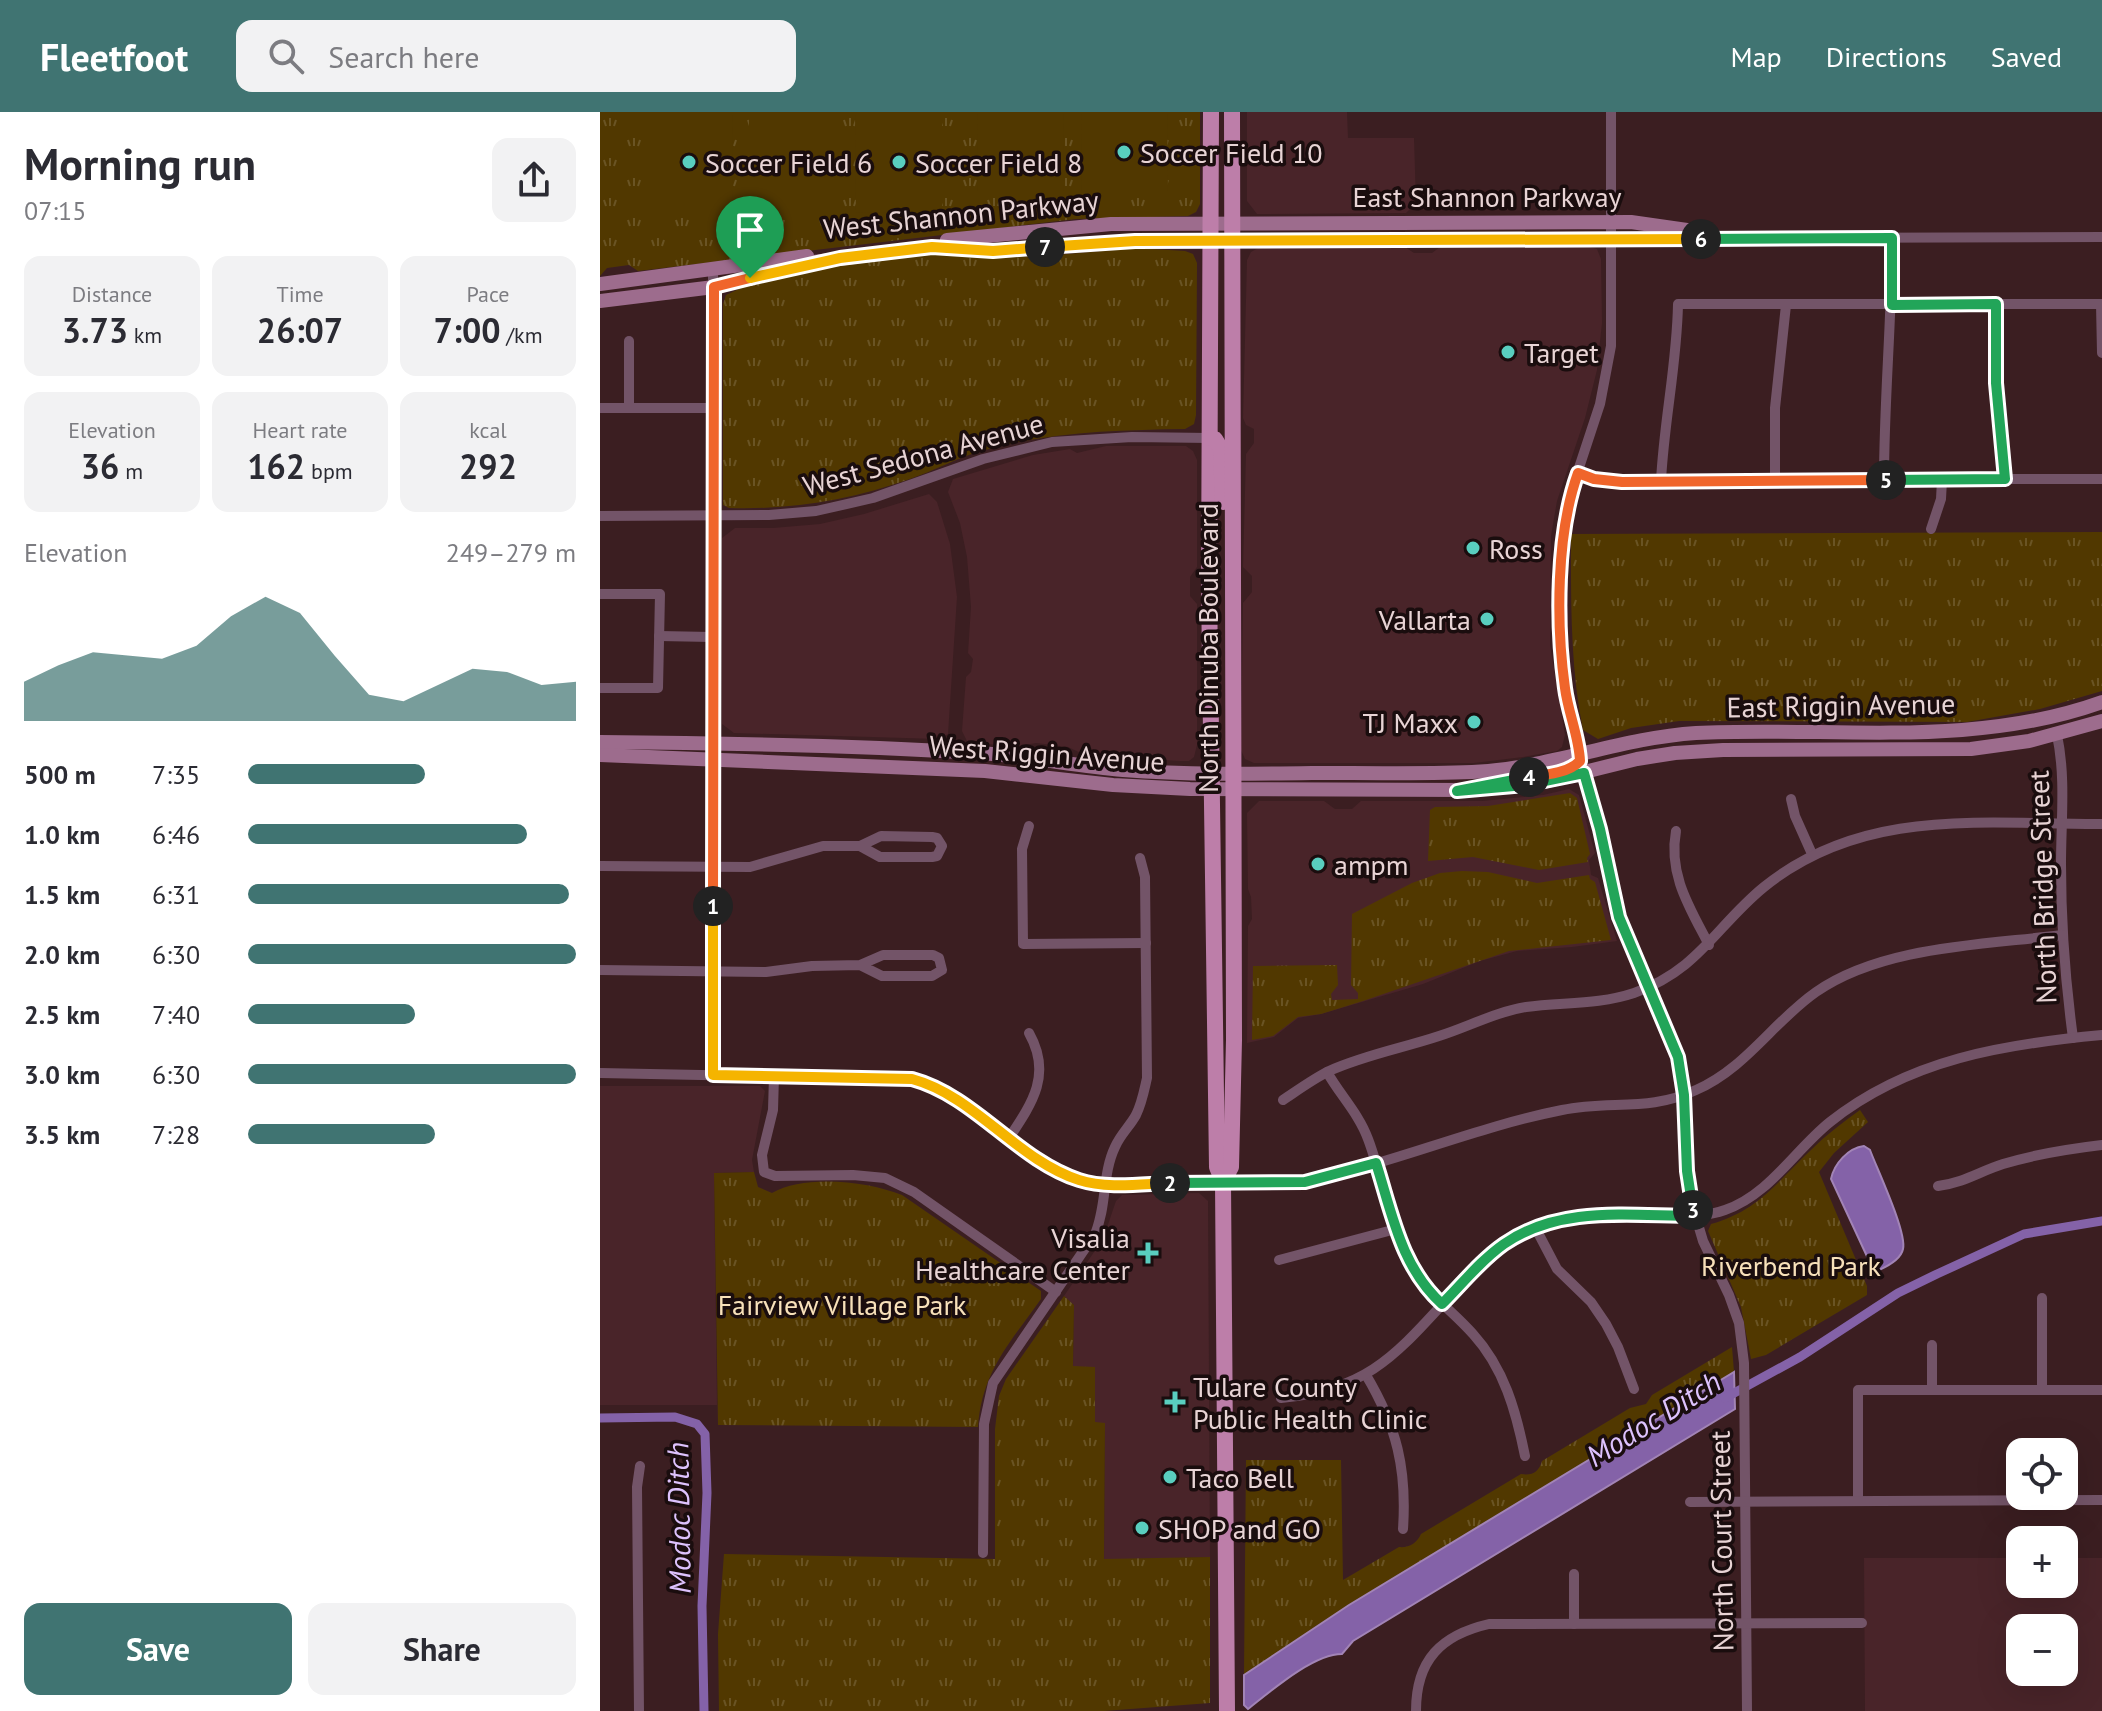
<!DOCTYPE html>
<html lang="en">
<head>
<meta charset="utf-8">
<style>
	:root { --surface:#fff; --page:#f2f2f3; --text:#2b2b33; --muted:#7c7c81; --accent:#407472 }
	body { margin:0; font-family:"PT Sans",sans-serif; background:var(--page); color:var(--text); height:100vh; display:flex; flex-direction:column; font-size:30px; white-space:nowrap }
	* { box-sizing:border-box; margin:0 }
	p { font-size:26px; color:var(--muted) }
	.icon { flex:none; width:44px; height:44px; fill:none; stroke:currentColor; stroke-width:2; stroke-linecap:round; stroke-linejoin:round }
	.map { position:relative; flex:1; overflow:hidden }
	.sheet { display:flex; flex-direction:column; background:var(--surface); width:600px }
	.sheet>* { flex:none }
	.fabs { position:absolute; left:1406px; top:1326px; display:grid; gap:16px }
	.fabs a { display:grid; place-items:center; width:72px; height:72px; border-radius:16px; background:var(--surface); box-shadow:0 8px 32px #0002; font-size:40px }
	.pin { position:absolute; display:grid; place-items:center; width:68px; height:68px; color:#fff; margin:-82px -34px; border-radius:50% 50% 50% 0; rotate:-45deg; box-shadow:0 0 8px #0007 }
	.pin .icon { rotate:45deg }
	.km { position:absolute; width:40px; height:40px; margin:-20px; border-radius:50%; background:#222; color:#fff; font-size:22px; line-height:40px; text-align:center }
	.round { display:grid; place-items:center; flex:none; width:84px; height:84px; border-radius:16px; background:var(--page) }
	.head { display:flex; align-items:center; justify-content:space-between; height:136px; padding:0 24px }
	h1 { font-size:44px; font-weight:800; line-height:60px }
	.figures { display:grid; grid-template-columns:repeat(3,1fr); gap:12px; height:136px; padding:8px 24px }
	.figures div { display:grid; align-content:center; border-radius:16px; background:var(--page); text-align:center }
	.figures b { font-size:34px; font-weight:800 }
	.figures small { font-size:22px; font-weight:400 }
	.figures p { font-size:22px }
	.chart { height:224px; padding:16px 24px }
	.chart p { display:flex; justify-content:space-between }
	.chart svg { width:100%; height:144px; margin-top:8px; fill:var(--accent); opacity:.7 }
	.cta { display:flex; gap:16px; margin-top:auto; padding:16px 24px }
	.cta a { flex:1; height:92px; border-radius:16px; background:var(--accent); color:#fff; font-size:32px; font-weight:800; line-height:92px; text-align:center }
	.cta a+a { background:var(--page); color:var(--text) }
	ul { padding:0 24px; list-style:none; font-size:26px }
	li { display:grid; grid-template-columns:128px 96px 1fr; align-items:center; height:60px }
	li i { height:20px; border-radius:10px; background:var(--accent) }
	header { display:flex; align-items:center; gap:48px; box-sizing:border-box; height:112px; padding:0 40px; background:var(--accent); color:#fff }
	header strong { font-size:38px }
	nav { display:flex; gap:44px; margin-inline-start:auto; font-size:28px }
	.search { width:560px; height:72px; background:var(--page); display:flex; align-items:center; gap:20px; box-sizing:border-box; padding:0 28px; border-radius:16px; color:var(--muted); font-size:30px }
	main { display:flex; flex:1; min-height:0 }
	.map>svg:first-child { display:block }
	.built { fill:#492429; fill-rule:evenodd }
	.grass { fill:url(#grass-tufts) }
	.pitch { fill:#513800 }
	.water { fill:#8462a8; stroke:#a284b6; stroke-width:2 }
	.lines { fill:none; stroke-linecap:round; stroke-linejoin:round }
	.canal { stroke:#8462a8; stroke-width:9 }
	.street { stroke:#735468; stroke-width:10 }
	.secondary { stroke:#9d6c8d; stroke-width:14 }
	.primary { stroke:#bd7ea9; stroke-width:16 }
	.split-1-casing { stroke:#fff; stroke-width:16 }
	.split-2-casing { stroke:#fff; stroke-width:16 }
	.split-3-casing { stroke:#fff; stroke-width:16 }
	.split-4-casing { stroke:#fff; stroke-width:16 }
	.split-5-casing { stroke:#fff; stroke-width:16 }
	.split-6-casing { stroke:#fff; stroke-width:16 }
	.split-7-casing { stroke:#fff; stroke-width:16 }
	.split-8-casing { stroke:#fff; stroke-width:16 }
	.split-1 { stroke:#f0652b; stroke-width:10 }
	.split-2 { stroke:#f5b400; stroke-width:10 }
	.split-3 { stroke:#22a559; stroke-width:10 }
	.split-4 { stroke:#22a559; stroke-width:10 }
	.split-5 { stroke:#f0652b; stroke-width:10 }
	.split-6 { stroke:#22a559; stroke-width:10 }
	.split-7 { stroke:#f5b400; stroke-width:10 }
	.split-8 { stroke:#f5b400; stroke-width:10 }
	.poi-dot { fill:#59cebf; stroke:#1a0d0e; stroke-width:3 }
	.labels { text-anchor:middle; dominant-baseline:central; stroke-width:7; stroke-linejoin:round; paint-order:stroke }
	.poi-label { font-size:28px; fill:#e8d4d5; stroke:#1a0d0e; text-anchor:start }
	.street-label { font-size:28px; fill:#e8d4d5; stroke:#1a0d0e }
	.park-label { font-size:28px; fill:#f8e1ba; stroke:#1a0d0e }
	.water-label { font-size:30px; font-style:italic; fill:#ddc2fd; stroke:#1a0d0e }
</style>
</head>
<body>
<header>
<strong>Fleetfoot</strong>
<div class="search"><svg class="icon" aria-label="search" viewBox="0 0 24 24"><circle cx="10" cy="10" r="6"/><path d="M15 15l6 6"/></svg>Search here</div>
<nav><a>Map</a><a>Directions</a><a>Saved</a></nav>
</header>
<main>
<section class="sheet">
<div class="head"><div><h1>Morning run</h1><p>07:15</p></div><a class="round"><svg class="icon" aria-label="share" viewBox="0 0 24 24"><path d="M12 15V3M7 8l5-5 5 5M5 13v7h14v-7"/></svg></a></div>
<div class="figures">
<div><p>Distance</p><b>3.73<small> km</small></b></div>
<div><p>Time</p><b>26:07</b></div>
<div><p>Pace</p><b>7:00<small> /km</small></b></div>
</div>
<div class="figures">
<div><p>Elevation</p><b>36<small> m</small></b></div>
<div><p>Heart rate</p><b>162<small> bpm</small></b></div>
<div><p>kcal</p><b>292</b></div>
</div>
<div class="chart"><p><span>Elevation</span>249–279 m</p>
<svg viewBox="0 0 160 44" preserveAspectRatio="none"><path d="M0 44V32L10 27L20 23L30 24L40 25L50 21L60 12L70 6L80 11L90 24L100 36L110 38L120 33L130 28L140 29L150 33L160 32V44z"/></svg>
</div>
<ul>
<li><b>500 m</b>7:35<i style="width:54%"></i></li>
<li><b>1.0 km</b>6:46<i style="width:85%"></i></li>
<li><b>1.5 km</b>6:31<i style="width:98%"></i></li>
<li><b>2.0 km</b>6:30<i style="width:100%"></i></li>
<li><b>2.5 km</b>7:40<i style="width:51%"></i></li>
<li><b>3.0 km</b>6:30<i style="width:100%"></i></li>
<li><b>3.5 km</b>7:28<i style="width:57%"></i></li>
</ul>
<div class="cta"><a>Save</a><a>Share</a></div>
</section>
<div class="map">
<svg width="1502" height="1599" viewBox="0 0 1502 1599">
	<defs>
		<pattern id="grass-tufts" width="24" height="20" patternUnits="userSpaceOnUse" patternTransform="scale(2)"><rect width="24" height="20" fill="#513800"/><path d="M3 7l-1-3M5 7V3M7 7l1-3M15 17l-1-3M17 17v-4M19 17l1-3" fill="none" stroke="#6a5424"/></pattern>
	</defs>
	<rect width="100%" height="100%" fill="#3b1e21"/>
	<!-- built -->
	<g class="built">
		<polygon points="647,0 747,0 748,26 814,26 816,91 806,101 657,102 647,89"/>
		<polygon points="987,134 997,137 1001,147 1002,211 997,258 985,306 957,389 951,424 950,533 965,623 962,635 957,639 923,645 874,651 654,651 645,647 641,638 643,491 652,480 652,464 643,455 646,342 654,331 654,317 646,313 643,306 647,148 651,140 658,136 805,135 814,141 832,141 840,135"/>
		<polygon points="506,334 586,334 593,339 597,348 597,455 590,465 590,484 597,492 597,633 594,645 589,649 580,649 485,643 468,635 436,631 419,634 368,631 362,619 366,565 371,560 373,547 368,541 371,495 367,445 360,411 348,380 353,367 433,343 470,337 477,341"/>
		<polygon points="329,382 337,390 350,432 357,485 348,622 339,627 134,621 122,612 122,426 135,416 173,416 220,412 264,402"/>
		<polygon points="969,677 979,683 995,741 989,748 991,763 998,766 1017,829 972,835 917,839 880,849 823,872 721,902 698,906 674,925 647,931 648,814 652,807 651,785 648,777 647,701 659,689 724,689 735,697 752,697 761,689 882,689 943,683"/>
		<polygon points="0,974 160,974 165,979 152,1048 154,1060 114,1061 117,1293 0,1293"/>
		<polygon points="599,1081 608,1089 610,1445 504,1448 505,1312 495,1311 473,1254 474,1193 464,1184 503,1127 516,1089 522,1083"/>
		<path d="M1264 1446H1420V1472H1464V1446H1502V1599H1265ZM1420 1516H1464V1560H1420Z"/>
	</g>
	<!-- grass -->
	<g class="grass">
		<polygon points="0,0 600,0 600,92 596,100 588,104 476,107 38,159 29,153 7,156 0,164"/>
		<path d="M536 136 585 139 593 142 597 151 596 303 594 312 585 317C515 318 446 320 378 340 355 347 333 359 310 367 251 388 191 398 129 396L123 393V192L126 183 154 170 238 152 345 139 433 145Z"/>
		<path d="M1502 420V579L1440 597 1367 610 1079 609 1031 616 998 627 983 618C970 553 971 488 971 422Z"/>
		<polygon points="970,681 977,686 990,742 987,746 988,750 939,758 873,745 828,749 830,698 835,695 888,694"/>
		<polygon points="862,759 888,760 937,771 989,763 990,767 995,770 1011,828 909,839 763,889 721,902 698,905 673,924 652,928 653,854 737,853 738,873 731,882 732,888 758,887 758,881 751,873 752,802 812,771 840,761"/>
		<path d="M1260 998 1268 1010 1234 1041 1219 1060 1267 1174V1183L1166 1243 1151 1247 1141 1195 1108 1119 1111 1112C1158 1099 1177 1070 1211 1038 1226 1023 1243 1010 1260 998Z"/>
		<path d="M154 1060 158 1075 172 1081C204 1062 268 1069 302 1083L441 1179V1187C410 1231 382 1259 378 1315L118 1313 114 1061Z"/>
		<polygon points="464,1184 474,1193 473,1254 495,1255 495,1310 505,1311 504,1447 610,1445 610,1591 504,1599 119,1599 118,1522 124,1442 395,1447 395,1317 399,1284 406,1267"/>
		<path d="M1132 1235 1134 1260 749 1493 644 1563 646 1348H741L743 1468 799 1435C809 1436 817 1431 821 1422L921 1362C932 1364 939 1360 942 1349L1030 1296 1046 1292 1052 1283Z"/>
	</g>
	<!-- pitch -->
	<g class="pitch">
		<polygon points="46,0 132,0 133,101 46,101"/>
		<rect x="149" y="0" width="87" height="101"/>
		<polygon points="255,0 342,0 342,100 256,101"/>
		<polygon points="377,0 463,0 464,81 378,81"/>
		<polygon points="481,0 567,0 568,81 482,81"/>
	</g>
	<!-- water -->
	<g class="water">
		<path d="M1264 1034 1270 1038C1277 1057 1307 1120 1303 1137 1301 1147 1288 1154 1279 1158L1271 1153 1231 1067C1234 1052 1248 1036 1264 1034Z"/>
		<path d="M1134 1260 1135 1297 753 1529 742 1542C713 1542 671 1579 648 1597L644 1593V1563L749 1493Z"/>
	</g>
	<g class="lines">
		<!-- canal -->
		<g class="canal">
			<polyline points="1125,1286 1200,1245 1298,1181 1337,1162 1424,1122 1502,1109"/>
			<polyline points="0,1306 75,1305 97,1312 105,1322 107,1381 102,1494 104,1599"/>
		</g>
		<!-- street -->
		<g class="street">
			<polyline points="1141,126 1502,125"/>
			<polyline points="113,158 113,963"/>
			<polyline points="1396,192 1396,271 1405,367"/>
			<polyline points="29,229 29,296"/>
			<polyline points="0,296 114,296"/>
			<polyline points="978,361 1022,370 1175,367 1502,367"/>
			<polyline points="1175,367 1175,296 1186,193"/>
			<path d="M1284 368C1284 287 1292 207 1292 126"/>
			<path d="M1061 369C1064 309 1077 252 1078 192H1501L1502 241"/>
			<polyline points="0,404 169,403 216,399 273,386 383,347 452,330 532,325 610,326"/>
			<polyline points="1331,417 1341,387 1342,368"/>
			<polyline points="0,482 60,482 58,576 0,576"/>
			<polyline points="59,524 112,525"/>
			<path d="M1457 623C1466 665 1461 709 1461 752 1461 811 1465 867 1473 926"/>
			<polyline points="980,643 967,591 962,548 963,424 970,383 1000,292 1011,234 1011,0"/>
			<polyline points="984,661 1000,717 1019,805 1078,945 1084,983 1090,1085 1103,1129 1129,1183 1139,1211 1144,1251 1147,1599"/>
			<polyline points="1191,687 1195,704 1212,742"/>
			<polyline points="429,714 422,737 423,832 546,831"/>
			<path d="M1076 719C1068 763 1090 796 1109 833"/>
			<polyline points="0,754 150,755 223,734 260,734 280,745 332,745 337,744 342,734 337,726 332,725 281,724 260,734"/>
			<polyline points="0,858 166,860 212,854 260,853 282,864 332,864 342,858 339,846 333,843 283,843 260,853"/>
			<path d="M727 960C740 983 759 1002 768 1027 784 1069 789 1116 811 1155 827 1182 853 1199 873 1222 904 1256 916 1299 925 1344"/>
			<path d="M0 961 312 967C376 984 430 1062 493 1071 534 1078 594 1071 636 1070 665 1069 695 1073 723 1066 803 1047 881 1014 962 998 1010 988 1049 1000 1096 978 1146 956 1173 910 1216 880 1282 834 1383 833 1462 823"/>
			<polyline points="174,964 173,998 162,1043 164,1060 175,1064 253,1063 285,1066 314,1080 456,1180"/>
			<path d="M683 988C698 978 713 967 729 959 764 943 803 936 839 924 868 915 895 900 926 895 962 890 998 893 1034 881 1099 858 1116 814 1164 775 1263 695 1383 712 1502 712"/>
			<path d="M409 1026C433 990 452 962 429 921"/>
			<path d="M1338 1074C1366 1070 1378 1060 1403 1052 1436 1042 1468 1037 1502 1033"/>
			<polyline points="935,1115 957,1157 991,1190 1006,1212 1018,1235 1034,1277"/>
			<polyline points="679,1148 796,1117"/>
			<polyline points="1442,1186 1442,1278"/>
			<polyline points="1332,1233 1332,1278"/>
			<path d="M766 1263C797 1315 807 1357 803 1417"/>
			<path d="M681 1286C778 1278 804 1231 867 1166 884 1149 901 1131 923 1120 967 1098 1017 1103 1065 1104 1085 1104 1106 1105 1125 1098 1169 1083 1195 1038 1230 1010 1309 947 1405 932 1502 923"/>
			<polyline points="1258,1389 1258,1278 1502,1278"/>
			<polyline points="1090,1390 1502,1388"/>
			<path d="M383 1441 384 1312 393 1271 495 1122C507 1094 502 1062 515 1035 520 1023 530 1014 536 1003 542 991 544 979 547 966L545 765 540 746"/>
			<polyline points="974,1512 974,1462"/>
			<polyline points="39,1599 37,1375 40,1354"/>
			<path d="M816 1599C816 1548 841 1523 889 1512L1262 1511"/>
		</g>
		<!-- secondary -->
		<g class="secondary">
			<polyline points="347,128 511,112 1031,110 1101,120"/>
			<polyline points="0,172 207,144"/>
			<polyline points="0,189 114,175 214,150 332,135 393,139 535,129 1141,126"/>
			<path d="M0 630C126 631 253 633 379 641 428 644 475 654 523 658 586 663 649 662 712 661 765 661 819 662 872 660 948 657 1019 626 1096 621 1232 614 1371 637 1502 590"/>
			<polyline points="0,643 385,659 513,673 590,677 867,678 944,670 1037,647 1075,641 1123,638 1371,637 1429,629 1502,609"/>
		</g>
		<!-- primary -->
		<g class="primary">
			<polyline points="611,0 609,475 617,1055 623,1070 627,1599"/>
			<polyline points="610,326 615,327 621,337 623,390"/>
			<polyline points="623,1070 631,1055 634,928 632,0"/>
		</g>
	</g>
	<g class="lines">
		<defs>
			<polyline id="split-1" points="113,794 114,175 150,166"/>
			<path id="split-2" d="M113 794V963L312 967C375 984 417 1048 479 1068 507 1077 541 1072 570 1071"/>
			<path id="split-3" d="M570 1071 705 1070 776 1051C792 1101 801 1155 842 1192 862 1172 881 1148 904 1132 961 1093 1029 1104 1095 1104L1093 1098"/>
			<polyline id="split-4" points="929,665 857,679 925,673 984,661 1000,717 1019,805 1078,945 1084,983 1087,1059 1093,1098"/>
			<path id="split-5" d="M929 665C945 663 969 661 980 649 979 625 968 600 965 576 956 512 956 422 978 361L994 367 1022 370 1286 368"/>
			<polyline id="split-6" points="1101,127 1292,126 1292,193 1396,192 1396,271 1405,367 1286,368"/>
			<polyline id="split-7" points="445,135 535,129 1101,127"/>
			<polyline id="split-8" points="150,166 240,146 332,135 393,139 445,135"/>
		</defs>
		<!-- split-1 casing -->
		<use href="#split-1" class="split-1-casing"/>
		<!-- split-2 casing -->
		<use href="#split-2" class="split-2-casing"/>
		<!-- split-3 casing -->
		<use href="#split-3" class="split-3-casing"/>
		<!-- split-4 casing -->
		<use href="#split-4" class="split-4-casing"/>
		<!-- split-5 casing -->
		<use href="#split-5" class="split-5-casing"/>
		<!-- split-6 casing -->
		<use href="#split-6" class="split-6-casing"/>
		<!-- split-7 casing -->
		<use href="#split-7" class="split-7-casing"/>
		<!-- split-8 casing -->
		<use href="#split-8" class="split-8-casing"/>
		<!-- split-1 -->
		<use href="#split-1" class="split-1"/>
		<!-- split-2 -->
		<use href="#split-2" class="split-2"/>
		<!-- split-3 -->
		<use href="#split-3" class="split-3"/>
		<!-- split-4 -->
		<use href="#split-4" class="split-4"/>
		<!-- split-5 -->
		<use href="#split-5" class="split-5"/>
		<!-- split-6 -->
		<use href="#split-6" class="split-6"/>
		<!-- split-7 -->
		<use href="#split-7" class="split-7"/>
		<!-- split-8 -->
		<use href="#split-8" class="split-8"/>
	</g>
	<!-- markers -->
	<g class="poi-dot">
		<circle cx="524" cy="40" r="8"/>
		<circle cx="89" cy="50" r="8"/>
		<circle cx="299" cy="50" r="8"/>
		<circle cx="908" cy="240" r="8"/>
		<circle cx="873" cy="436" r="8"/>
		<circle cx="887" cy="507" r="8"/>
		<circle cx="874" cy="610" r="8"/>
		<circle cx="718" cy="752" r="8"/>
		<path d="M544 1129h8v8h8v8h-8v8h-8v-8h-8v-8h8z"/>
		<path d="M571 1278h8v8h8v8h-8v8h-8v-8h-8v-8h8z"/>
		<circle cx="570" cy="1365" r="8"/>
		<circle cx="542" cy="1416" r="8"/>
	</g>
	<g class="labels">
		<!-- poi labels -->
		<g class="poi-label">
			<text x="540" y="40">Soccer Field 10</text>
			<text x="105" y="50">Soccer Field 6</text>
			<text x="315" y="50">Soccer Field 8</text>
			<text x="924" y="240">Target</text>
			<text x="889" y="436">Ross</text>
			<text x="871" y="507" text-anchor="end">Vallarta</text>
			<text x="858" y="610" text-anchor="end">TJ Maxx</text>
			<text x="734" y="752">ampm</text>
			<text x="530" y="1125" text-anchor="end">Visalia<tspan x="530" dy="32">Healthcare Center</tspan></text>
			<text x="593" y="1274">Tulare County<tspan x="593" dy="32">Public Health Clinic</tspan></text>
			<text x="586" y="1365">Taco Bell</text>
			<text x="558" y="1416">SHOP and GO</text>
		</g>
		<!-- street labels -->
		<g class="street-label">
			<text x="887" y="84">East Shannon Parkway</text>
			<text transform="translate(361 102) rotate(-6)">West Shannon Parkway</text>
			<text transform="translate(323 342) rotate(-15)">West Sedona Avenue</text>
			<text transform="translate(607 536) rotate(-90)">North Dinuba Boulevard</text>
			<text transform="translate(1241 593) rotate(-1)">East Riggin Avenue</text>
			<text transform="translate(447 641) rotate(4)">West Riggin Avenue</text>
			<text transform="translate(1442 775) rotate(-92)">North Bridge Street</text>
			<text transform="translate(1121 1429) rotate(-91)">North Court Street</text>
		</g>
		<!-- park labels -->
		<g class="park-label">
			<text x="1191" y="1153">Riverbend Park</text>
			<text x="242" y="1192">Fairview Village Park</text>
		</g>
		<!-- water labels -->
		<g class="water-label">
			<text transform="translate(1053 1306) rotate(-32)">Modoc Ditch</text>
			<text transform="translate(78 1406) rotate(-91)">Modoc Ditch</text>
		</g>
	</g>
</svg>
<div class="fabs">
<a><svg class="icon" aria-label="locate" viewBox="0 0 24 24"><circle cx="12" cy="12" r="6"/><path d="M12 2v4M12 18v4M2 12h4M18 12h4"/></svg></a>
<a>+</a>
<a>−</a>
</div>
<div class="pin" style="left:150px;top:166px;background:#1e9e55"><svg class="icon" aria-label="arrive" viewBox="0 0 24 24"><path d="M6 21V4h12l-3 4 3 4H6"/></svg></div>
<b class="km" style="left:113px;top:794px">1</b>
<b class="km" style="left:570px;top:1071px">2</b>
<b class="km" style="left:1093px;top:1098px">3</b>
<b class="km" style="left:929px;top:665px">4</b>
<b class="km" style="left:1286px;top:368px">5</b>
<b class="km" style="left:1101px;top:127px">6</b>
<b class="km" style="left:445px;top:135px">7</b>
</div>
</main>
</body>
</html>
